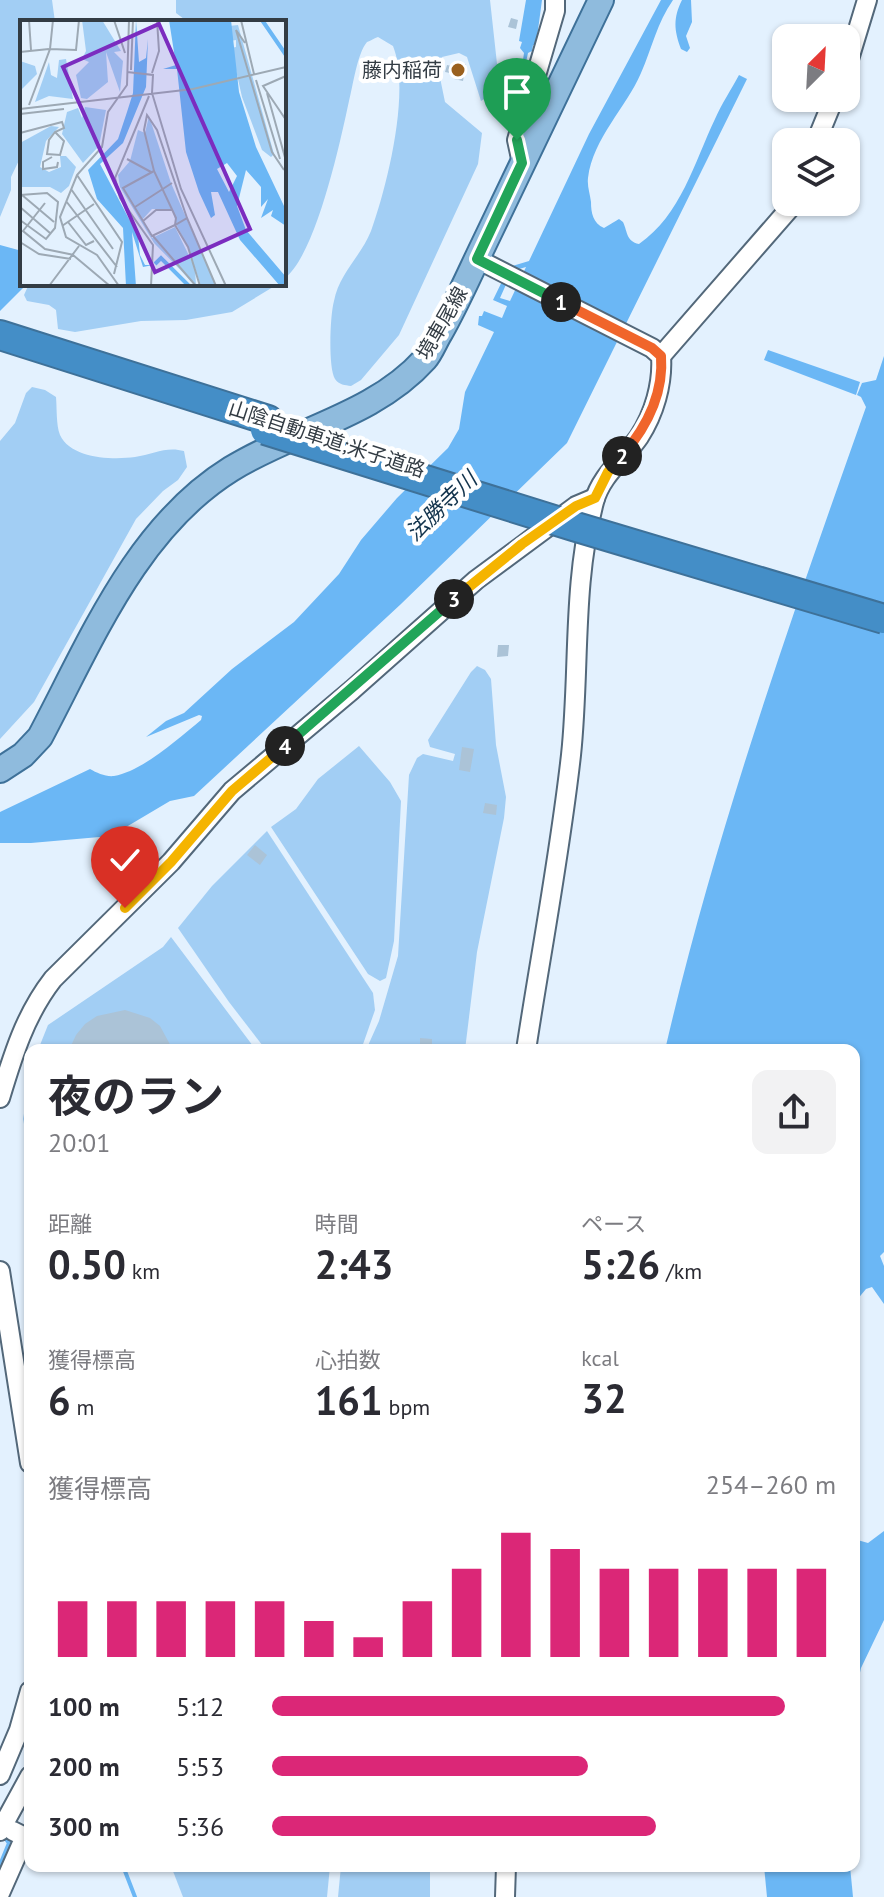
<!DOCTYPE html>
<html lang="ja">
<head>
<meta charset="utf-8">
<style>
	:root { --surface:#fff; --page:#f2f2f3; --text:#2b2b33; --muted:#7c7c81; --accent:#db2777 }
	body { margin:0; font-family:"PT Sans","Noto Sans JP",sans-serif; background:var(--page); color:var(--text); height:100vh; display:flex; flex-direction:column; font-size:30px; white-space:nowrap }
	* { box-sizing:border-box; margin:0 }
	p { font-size:26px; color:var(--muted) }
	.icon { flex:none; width:44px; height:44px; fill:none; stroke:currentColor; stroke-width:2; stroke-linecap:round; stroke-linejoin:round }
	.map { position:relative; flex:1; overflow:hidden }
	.details { position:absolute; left:24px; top:1044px; width:836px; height:828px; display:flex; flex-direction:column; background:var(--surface); border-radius:16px; box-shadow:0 2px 6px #0004 }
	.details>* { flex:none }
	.needle { width:52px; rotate:24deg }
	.fabs { position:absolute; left:772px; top:24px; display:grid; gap:16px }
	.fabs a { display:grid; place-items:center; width:88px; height:88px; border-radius:16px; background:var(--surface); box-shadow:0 2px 6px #0004; font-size:40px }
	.pin { position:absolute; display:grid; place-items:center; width:68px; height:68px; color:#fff; margin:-82px -34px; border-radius:50% 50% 50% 0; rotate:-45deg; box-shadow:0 0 8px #0007 }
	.pin .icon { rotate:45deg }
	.km { position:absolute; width:40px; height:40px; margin:-20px; border-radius:50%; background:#222; color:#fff; font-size:22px; line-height:40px; text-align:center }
	.round { display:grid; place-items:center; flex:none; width:84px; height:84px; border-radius:16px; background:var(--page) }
	.summary { display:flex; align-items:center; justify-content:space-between; height:136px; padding:0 24px }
	h1 { font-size:44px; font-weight:700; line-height:60px }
	.metrics { display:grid; grid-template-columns:repeat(3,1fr); gap:12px; height:136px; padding:8px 24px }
	.metrics div { display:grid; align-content:center }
	.metrics b { font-size:40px; font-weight:700 }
	.metrics small { font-size:22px; font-weight:400 }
	.metrics p { font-size:22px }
	.chart { height:224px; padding:16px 24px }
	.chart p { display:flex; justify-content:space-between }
	.chart svg { width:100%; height:144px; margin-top:8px; stroke:var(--accent); stroke-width:6 }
	ul { padding:0 24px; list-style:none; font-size:26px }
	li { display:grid; grid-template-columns:128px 96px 1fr; align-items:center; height:60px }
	li i { height:20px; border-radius:10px; background:var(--accent) }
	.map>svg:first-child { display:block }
	.green { fill:#a2cef4 }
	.water { fill:#6bb7f5; fill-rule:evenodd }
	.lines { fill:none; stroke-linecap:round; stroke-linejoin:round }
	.stream { stroke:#6bb7f5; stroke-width:4 }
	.building { fill:#abc3d7 }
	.minor-casing { stroke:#53687a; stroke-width:22 }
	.major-casing { stroke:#3e7199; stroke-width:28 }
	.highway-casing { stroke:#3e7199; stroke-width:32 }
	.minor { stroke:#fff; stroke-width:18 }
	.major { stroke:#8fbbdd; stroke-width:24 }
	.highway { stroke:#448ec7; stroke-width:28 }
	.highway-bridge-casing { stroke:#3e7199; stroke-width:32; stroke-linecap:butt }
	.highway-bridge { stroke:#448ec7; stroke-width:28 }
	.split-1-casing { stroke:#fff; stroke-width:16 }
	.split-2-casing { stroke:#fff; stroke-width:16 }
	.split-3-casing { stroke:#fff; stroke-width:16 }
	.split-4-casing { stroke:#fff; stroke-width:16 }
	.split-5-casing { stroke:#fff; stroke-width:16 }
	.split-1 { stroke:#22a559; stroke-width:10 }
	.split-2 { stroke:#f0652b; stroke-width:10 }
	.split-3 { stroke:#f5b400; stroke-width:10 }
	.split-4 { stroke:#22a559; stroke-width:10 }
	.split-5 { stroke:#f5b400; stroke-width:10 }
	.poi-dot { fill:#9a601e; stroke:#fff; stroke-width:3 }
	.labels { text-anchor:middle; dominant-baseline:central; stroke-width:8; stroke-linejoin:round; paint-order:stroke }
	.poi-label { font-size:20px; fill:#333c44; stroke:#fff; text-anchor:end }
	.street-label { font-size:20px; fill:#333c44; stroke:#fff }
	.water-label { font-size:22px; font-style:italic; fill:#13344d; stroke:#fff }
	.inset-river { fill:none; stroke:#6bb7f5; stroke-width:4 }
	.inset-road { fill:none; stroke:#9da9b4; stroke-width:2 }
	.view { fill:#7b2cbf; fill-opacity:0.15; stroke:#7b2cbf; stroke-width:4 }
	.inset-edge { fill:none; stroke:#333c44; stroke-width:4 }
</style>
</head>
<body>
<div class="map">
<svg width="884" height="1897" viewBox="0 0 884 1897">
	<rect width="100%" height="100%" fill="#e3f1fe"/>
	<!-- green -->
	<g class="green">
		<polygon points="0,0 52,0 55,22 22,22 22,154 11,177 11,190 0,217"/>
		<path d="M176 0H490L499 82 489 96 481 101 467 57 459 53 442 57 438 68 445 102 482 133 478 164 399 335 361 380 351 386C345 385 339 385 335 379 328 368 330 315 334 301 339 274 361 256 371 231 387 187 411 91 393 46L378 37C377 37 368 42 367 42 357 54 353 86 349 101 340 143 316 255 284 279V22H188L176 13Z"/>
		<polygon points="29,284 278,284 232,312 186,320 141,321 75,332 58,329 56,310 49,305 27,301 24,295"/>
		<path d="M32 387 45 390 56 397C57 408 56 425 60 435 71 459 113 460 135 457 153 454 167 446 184 451L187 467 178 480 163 491 136 519 34 702 0 739V441L15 423 26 393Z"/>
		<polygon points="477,666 485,670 491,679 496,745 506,797 504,818 477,952 465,1050 366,1050 379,1021 398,956 409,775 417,758 423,754 453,761 455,754 430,747 428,740 471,672"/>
		<polygon points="359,746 390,782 401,801 394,941 386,978 380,981 368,974 271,827 296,809 318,779"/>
		<polygon points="267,831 373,993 375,1010 361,1050 266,1050 229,1002 178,928 212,886"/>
		<polygon points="171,937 256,1050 49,1050 49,1046 48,1050 38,1050 48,1025 163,947"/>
		<polygon points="30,1082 30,1153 23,1119"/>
		<polygon points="171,1866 330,1866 327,1897 183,1897"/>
		<polygon points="341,1866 430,1866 430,1897 338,1897"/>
	</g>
	<!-- water -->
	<g class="water">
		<polygon points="526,0 542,0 536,45 533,45 532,51 528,53 525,67 522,67 524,53 520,48 522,42 519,41"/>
		<path d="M661 0H673C657 23 652 48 641 73 626 108 593 138 588 178 587 186 590 194 591 202 591 213 593 223 604 228L619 219 623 222C628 233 626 241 639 244 681 215 694 163 715 119 722 103 731 90 739 75L747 79 567 443 401 604 194 796 170 801 111 836 31 843H0V812L90 769C97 773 106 777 114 776 143 771 179 738 201 720L202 716 199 715 146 737 166 721 184 713 232 669 294 622 339 574 361 540 397 498 448 448 459 429 465 392 494 332 478 325 479 316H482L484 311 502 318 507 306 493 300 509 267 529 261 589 134ZM526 267 510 301 500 298 512 271Z"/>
		<path d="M682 0H691L692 22 686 36 690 48 687 52 681 49C674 30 673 18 682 0Z"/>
		<polygon points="0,245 22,251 22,284 27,284 0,311"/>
		<polygon points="768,350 860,382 856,395 764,360"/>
		<path d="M884 356V1252L880 1256 884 1266V1304L872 1287 866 1289 856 1301 854 1299V1050H665C716 830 791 619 866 407L861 397 857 395 862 383 876 380Z"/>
		<polygon points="884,1531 884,1620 861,1668 854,1701 854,1539 868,1543"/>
		<polygon points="764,1866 850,1866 853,1897 767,1897"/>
	</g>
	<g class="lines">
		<!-- stream -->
		<g class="stream">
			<polyline points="0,1865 9,1843 6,1839"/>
			<polyline points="123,1866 135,1897"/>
		</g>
	</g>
	<!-- building -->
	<g class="building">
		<polygon points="511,18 518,20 516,29 508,27"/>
		<polygon points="457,63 466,64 463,81 454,79 455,74 445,72 447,65 456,67"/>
		<polygon points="498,645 509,645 508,656 497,657"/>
		<polygon points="462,747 474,749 470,772 459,770"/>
		<polygon points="485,803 497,805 496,815 483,813"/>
		<polygon points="255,845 267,855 260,865 247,855"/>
		<polygon points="125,1010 150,1018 160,1026 173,1050 69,1050 76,1035 85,1024 97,1016"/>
		<polygon points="420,1038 432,1039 432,1049 420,1047"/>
	</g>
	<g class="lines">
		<defs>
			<g id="minor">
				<polyline points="846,69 867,0"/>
				<polyline points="816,142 834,98"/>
				<polyline points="522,163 517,140 555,11 555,0"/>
				<path d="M477 259 652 348 661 356C663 384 654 414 639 437 624 459 601 475 594 502 572 585 580 671 571 755 560 854 541 952 526 1050"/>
				<polyline points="661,356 790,208 792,202"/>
				<path d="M0 1098C13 1055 25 1015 53 979L171 862 232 791 352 690 476 580 576 506 595 498"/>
				<polyline points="0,1271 30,1463"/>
				<polyline points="0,1775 19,1730 30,1691"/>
				<polyline points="0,1831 30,1776"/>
				<polyline points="0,1893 23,1841 21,1835 13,1831"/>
				<polyline points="505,1897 506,1866"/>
			</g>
			<path id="major" d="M0 770 23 755 40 737C91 641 136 528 231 469 294 430 374 416 425 359 431 352 435 341 440 333 456 305 469 275 483 246 522 164 562 82 601 0"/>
			<polyline id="highway" points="0,335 268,420"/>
		</defs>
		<!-- minor casing -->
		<use href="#minor" class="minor-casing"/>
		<!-- major casing -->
		<use href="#major" class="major-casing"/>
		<!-- highway casing -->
		<use href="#highway" class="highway-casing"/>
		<!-- minor -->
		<use href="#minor" class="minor"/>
		<!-- major -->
		<use href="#major" class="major"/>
		<!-- highway -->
		<use href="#highway" class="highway"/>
		<defs>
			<polyline id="highway-bridge" points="265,430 573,526 884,619"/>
		</defs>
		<!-- highway-bridge casing -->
		<use href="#highway-bridge" class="highway-bridge-casing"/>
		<!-- highway-bridge -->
		<use href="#highway-bridge" class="highway-bridge"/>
	</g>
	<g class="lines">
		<defs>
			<polyline id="split-1" points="517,140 522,163 477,259 561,302"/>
			<path id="split-2" d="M561 302 652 348 661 356C664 394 646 428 622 456"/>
			<polyline id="split-3" points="454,599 522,544 576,506 595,498 608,472 622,456"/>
			<polyline id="split-4" points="285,746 454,599"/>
			<polyline id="split-5" points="125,908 171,862 232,791 285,746"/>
		</defs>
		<!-- split-1 casing -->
		<use href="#split-1" class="split-1-casing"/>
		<!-- split-2 casing -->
		<use href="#split-2" class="split-2-casing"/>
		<!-- split-3 casing -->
		<use href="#split-3" class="split-3-casing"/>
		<!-- split-4 casing -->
		<use href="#split-4" class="split-4-casing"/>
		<!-- split-5 casing -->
		<use href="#split-5" class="split-5-casing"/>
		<!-- split-1 -->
		<use href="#split-1" class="split-1"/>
		<!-- split-2 -->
		<use href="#split-2" class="split-2"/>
		<!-- split-3 -->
		<use href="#split-3" class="split-3"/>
		<!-- split-4 -->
		<use href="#split-4" class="split-4"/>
		<!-- split-5 -->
		<use href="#split-5" class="split-5"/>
	</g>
	<!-- markers -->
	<circle class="poi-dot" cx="458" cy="70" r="8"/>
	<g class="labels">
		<!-- poi labels -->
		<g class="poi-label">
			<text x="442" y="70">藤内稲荷</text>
		</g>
		<!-- street labels -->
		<g class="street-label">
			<text transform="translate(442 323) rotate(-60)">境車尾線</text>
			<text transform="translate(327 439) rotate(18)">山陰自動車道;米子道路</text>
		</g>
		<!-- water labels -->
		<g class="water-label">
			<text transform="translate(441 506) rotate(-44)">法勝寺川</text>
		</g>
	</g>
	<!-- overview -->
	<g transform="translate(20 20)">
		<rect width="266" height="266" fill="#e3f1fe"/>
		<path d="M62 0H82L101 31 94 32 103 41 100 72 86 32 88 62 67 79 61 78 56 55 69 42 62 39 66 31ZM218 5 254 134 251 137 242 130 222 77 211 28 216 27V20L210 21 209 6ZM46 39 53 79 29 76 15 82 29 42 31 55 37 58 39 40ZM0 41 15 46 17 54 0 71ZM65 87 86 90 79 126 63 143 42 114 47 92 58 88 62 98ZM129 96 151 163 196 266H181L175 248 176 266 134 223 100 167 98 155 110 141 118 110 125 113ZM132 189H152L157 206 168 227 174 246 155 207 132 218 122 200ZM31 106 39 107 26 121 20 147 29 152 41 147 40 136H46L56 147 49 166 41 173 30 167H0V123Z" fill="#a2cef4" fill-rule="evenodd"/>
		<path d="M116 0 119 42 126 38 128 19 126 67 103 123 80 144 118 216 120 235 125 245H133L123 247 112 212 116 266H106L103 208 77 179 68 150 98 119 107 92 113 73ZM149 0H211L219 72 236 127 264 186 266 206 251 196 253 190 241 198 248 179 241 187V167L226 150 217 186 226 210 266 257V266H260L220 220 198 172H191L195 195 191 198 179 172 166 132 157 49H143L156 45ZM207 143 217 156 209 172 197 149Z" fill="#6bb7f5" fill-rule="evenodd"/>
		<path class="inset-river" d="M242 0 266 35M135 244 141 238 169 266"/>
		<path class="inset-road" d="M9 0 11 30M94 0 105 33M221 0 234 54M225 23 216 10 252 132 264 150M30 29 56 30 59 0M0 32 29 29M111 50 113 0M107 52 133 55 132 73 161 169 206 266M132 53 139 31 137 0M266 56 243 66 266 100M236 60 260 139M247 73 266 141M129 76 95 158 100 178 133 225 131 266M9 85 30 29 33 0M0 89 173 69 266 47M0 94 44 89M0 113 42 102 44 108 35 112 29 120 27 134 40 135 44 121 35 112M32 137 23 142V149L37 147 38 142M107 139 131 152M134 151 103 168 132 216 155 205 167 198 137 110 127 95 124 110 134 151 156 198 155 205 168 227 180 266M57 155 102 222 94 254M51 169 93 229M0 175 27 173 38 182 35 208 26 219 0 200M2 175 34 202M46 181 97 247M25 183 3 211 25 229 54 235M0 187 30 213M115 187 152 163M167 198 196 266M123 201 136 190H152M48 202 66 225 74 221M42 206 74 184M133 216 176 266M0 222 19 234 51 239M53 235 90 266M29 266 59 226M99 266 77 235 46 217 40 197 57 155 82 127 88 92 107 65 109 0"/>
		<path class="view" d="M139 4 230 209 135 252 43 47Z"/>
		<rect width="266" height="266" class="inset-edge"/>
	</g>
</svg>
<div class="fabs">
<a><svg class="needle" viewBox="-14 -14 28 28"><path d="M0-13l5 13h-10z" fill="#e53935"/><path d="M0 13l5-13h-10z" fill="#7c7c81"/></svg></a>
<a><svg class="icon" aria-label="layers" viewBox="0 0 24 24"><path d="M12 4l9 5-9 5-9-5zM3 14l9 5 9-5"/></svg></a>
</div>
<div class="pin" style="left:517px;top:140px;background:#1e9e55"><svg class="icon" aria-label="arrive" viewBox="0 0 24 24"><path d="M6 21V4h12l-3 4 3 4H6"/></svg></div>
<div class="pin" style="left:125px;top:908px;background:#d93025"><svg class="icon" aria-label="check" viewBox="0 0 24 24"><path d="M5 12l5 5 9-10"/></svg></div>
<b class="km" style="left:561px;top:302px">1</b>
<b class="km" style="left:622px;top:456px">2</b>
<b class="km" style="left:454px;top:599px">3</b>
<b class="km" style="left:285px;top:746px">4</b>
<section class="details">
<div class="summary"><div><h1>夜のラン</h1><p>20:01</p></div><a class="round"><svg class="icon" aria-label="share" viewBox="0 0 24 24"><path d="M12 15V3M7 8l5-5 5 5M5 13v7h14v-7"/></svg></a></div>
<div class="metrics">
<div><p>距離</p><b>0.50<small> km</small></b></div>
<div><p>時間</p><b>2:43</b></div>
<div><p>ペース</p><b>5:26<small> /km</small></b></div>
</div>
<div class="metrics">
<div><p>獲得標高</p><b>6<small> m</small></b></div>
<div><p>心拍数</p><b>161<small> bpm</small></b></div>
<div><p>kcal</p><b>32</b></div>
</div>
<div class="chart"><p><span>獲得標高</span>254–260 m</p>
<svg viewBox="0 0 160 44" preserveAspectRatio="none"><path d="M5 44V27M15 44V27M25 44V27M35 44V27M45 44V27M55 44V33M65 44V38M75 44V27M85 44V17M95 44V6M105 44V11M115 44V17M125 44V17M135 44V17M145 44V17M155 44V17"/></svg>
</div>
<ul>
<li><b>100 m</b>5:12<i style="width:91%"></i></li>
<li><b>200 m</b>5:53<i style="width:56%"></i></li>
<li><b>300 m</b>5:36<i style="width:68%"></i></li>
</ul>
</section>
</div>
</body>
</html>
